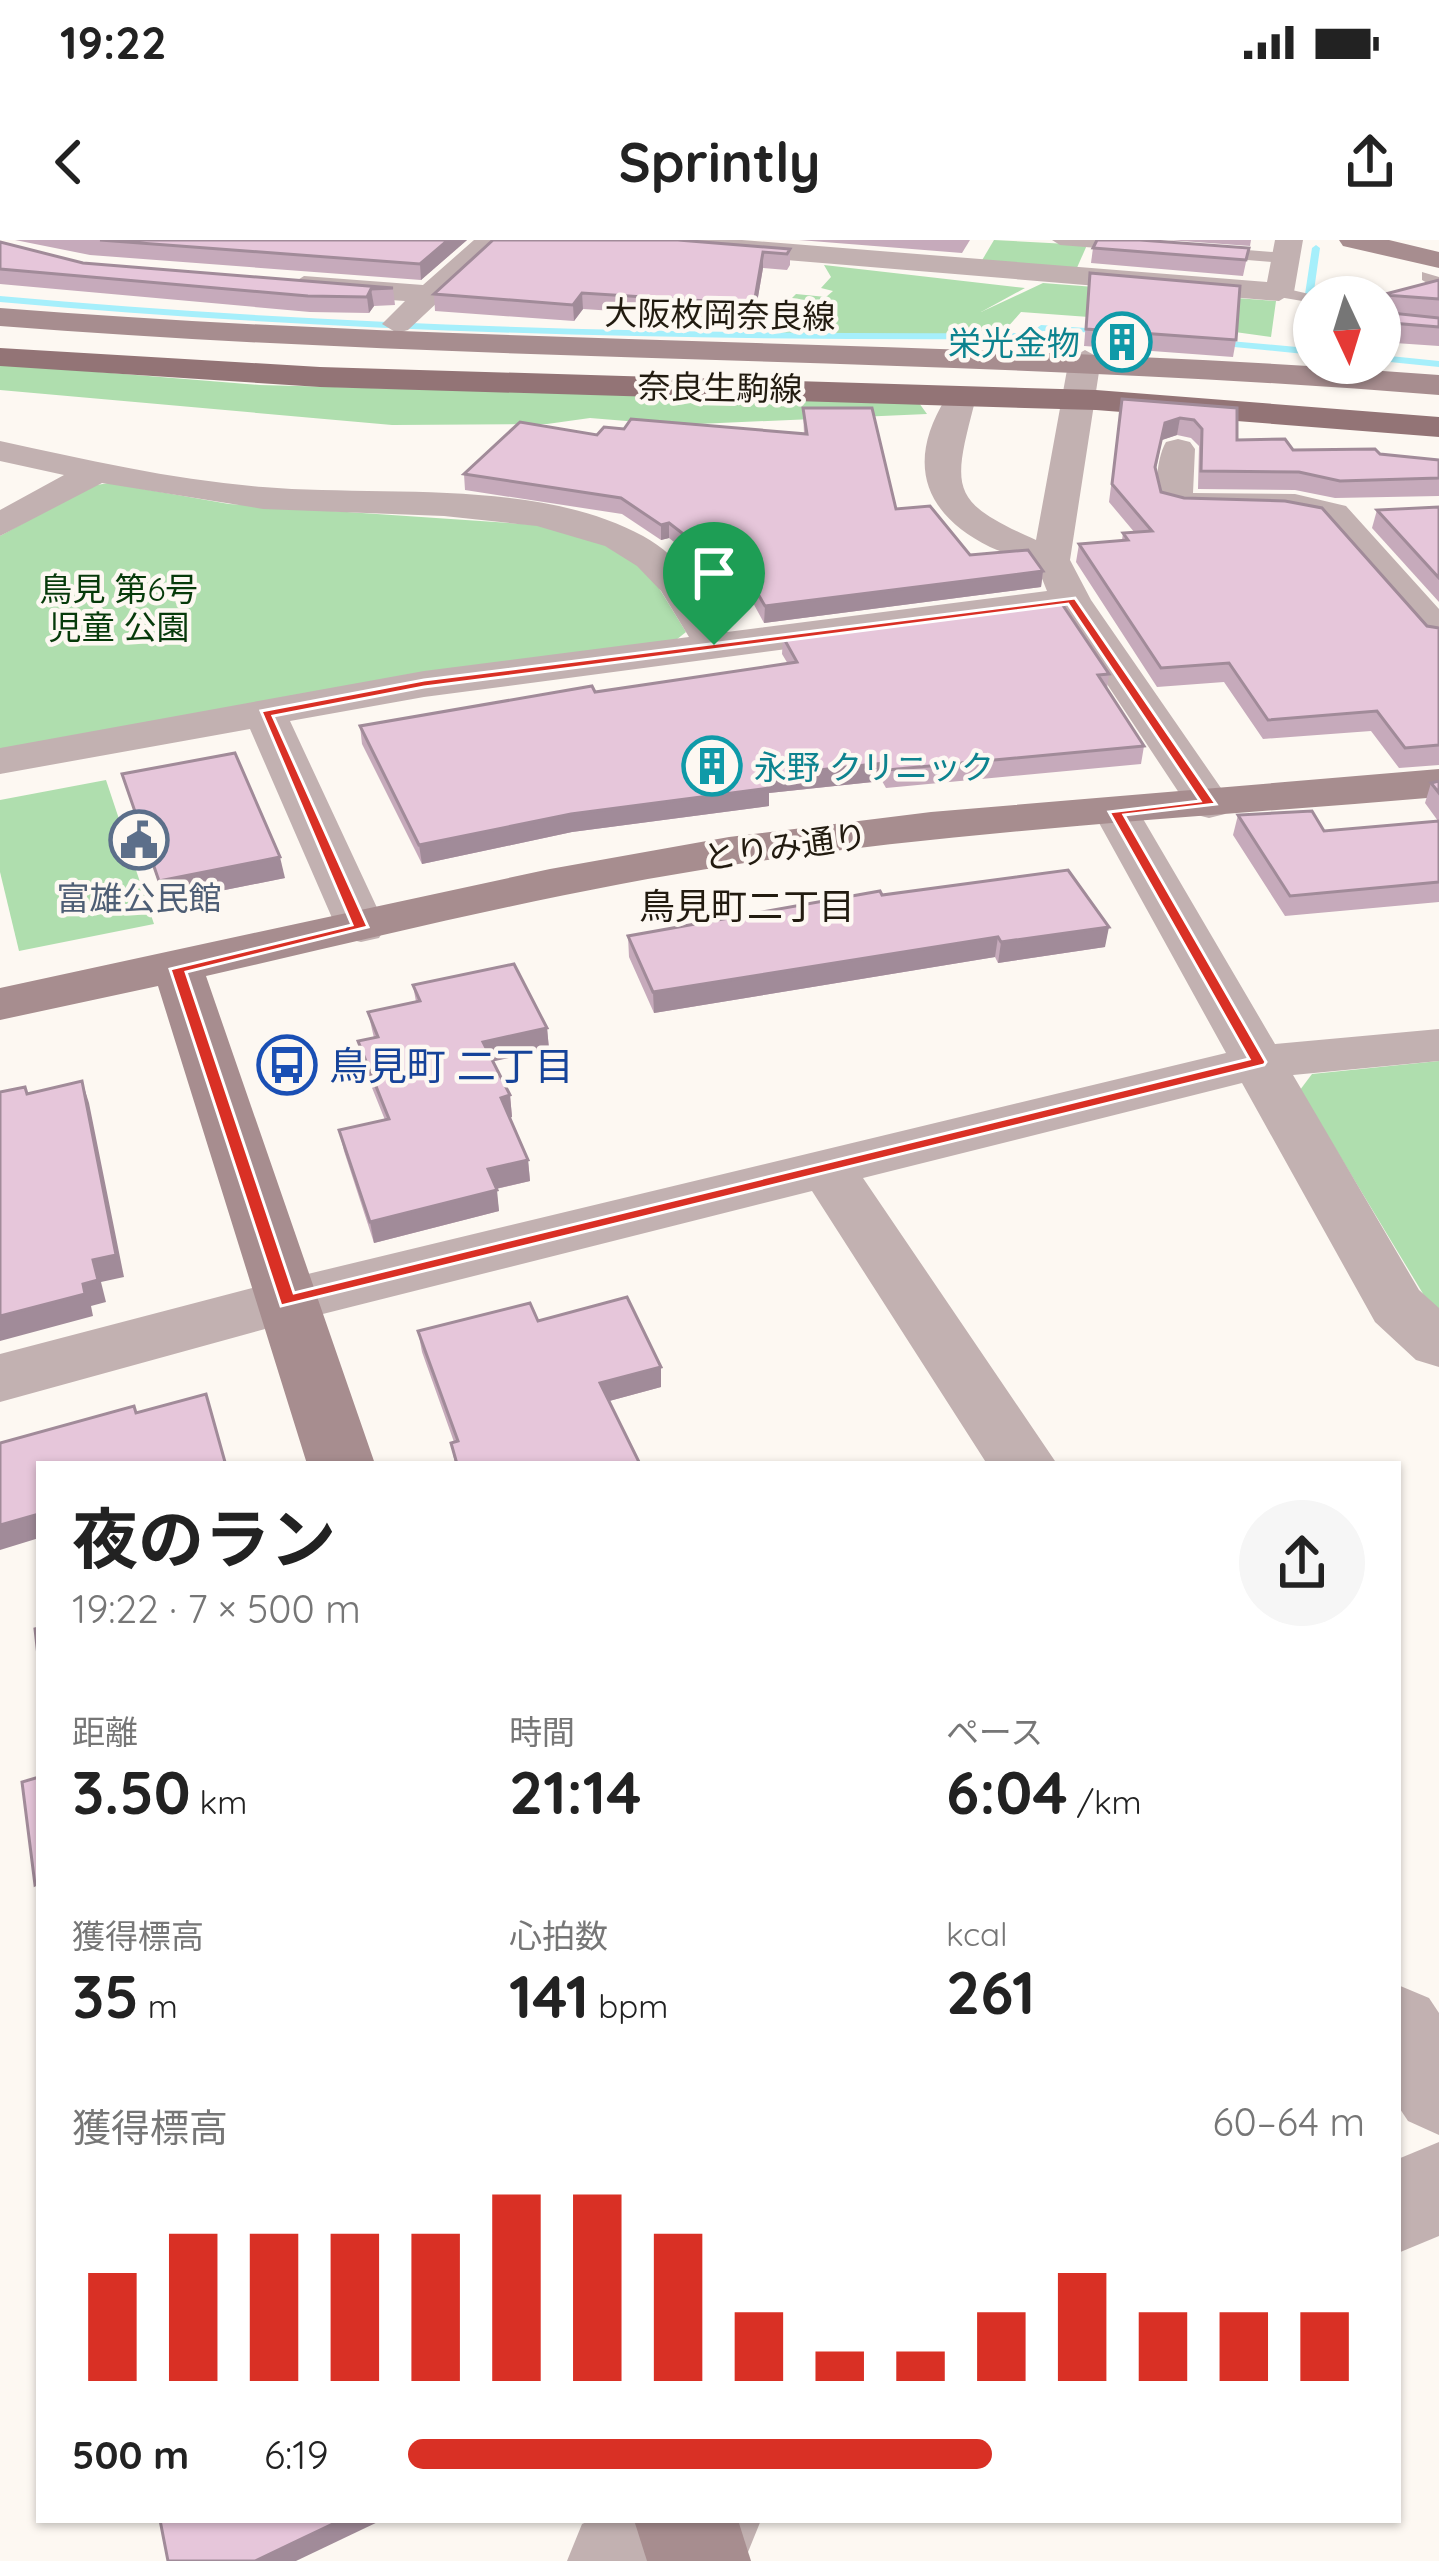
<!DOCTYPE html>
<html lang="ja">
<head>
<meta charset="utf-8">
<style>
	:root { --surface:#fff; --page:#f6f6f6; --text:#222; --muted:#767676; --accent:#d93025 }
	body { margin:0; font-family:Quicksand,"Noto Sans JP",sans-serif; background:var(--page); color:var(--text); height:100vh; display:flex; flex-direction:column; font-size:45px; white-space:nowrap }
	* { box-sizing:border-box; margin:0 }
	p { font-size:39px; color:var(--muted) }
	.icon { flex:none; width:66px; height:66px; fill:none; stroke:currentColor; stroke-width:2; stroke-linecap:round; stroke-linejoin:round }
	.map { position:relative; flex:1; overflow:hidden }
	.side { position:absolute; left:36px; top:1221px; width:1365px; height:1062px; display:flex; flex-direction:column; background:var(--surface); border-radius:0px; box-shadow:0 3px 9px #0004 }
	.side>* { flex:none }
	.needle { width:78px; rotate:176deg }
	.buttons { position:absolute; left:1293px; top:36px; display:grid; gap:24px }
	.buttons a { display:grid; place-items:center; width:108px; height:108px; border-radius:50%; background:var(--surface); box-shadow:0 3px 9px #0004; font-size:60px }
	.pin { position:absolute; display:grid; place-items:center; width:102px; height:102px; color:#fff; margin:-123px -51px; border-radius:50% 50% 50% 0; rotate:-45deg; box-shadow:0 0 12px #0007 }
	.pin .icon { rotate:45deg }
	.round { display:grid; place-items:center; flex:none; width:126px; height:126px; border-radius:63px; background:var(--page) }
	.summary { display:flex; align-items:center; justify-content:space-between; height:204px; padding:0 36px }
	h1 { font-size:66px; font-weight:700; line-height:90px }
	.stats { display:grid; grid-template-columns:repeat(3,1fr); gap:18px; height:204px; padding:12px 36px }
	.stats div { display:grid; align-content:center }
	.stats b { font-size:60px; font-weight:700 }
	.stats small { font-size:33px; font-weight:400 }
	.stats p { font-size:33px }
	.chart { height:336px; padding:24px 36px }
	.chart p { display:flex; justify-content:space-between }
	.chart svg { width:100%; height:216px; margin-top:12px; stroke:var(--accent); stroke-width:6 }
	ul { padding:0 36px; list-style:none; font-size:39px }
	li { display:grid; grid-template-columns:192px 144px 1fr; align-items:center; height:90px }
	li i { height:30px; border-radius:15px; background:var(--accent) }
	.status { display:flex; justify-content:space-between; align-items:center; height:84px; padding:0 60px; background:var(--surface); direction:ltr }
	.status svg { height:33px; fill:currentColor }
	header { display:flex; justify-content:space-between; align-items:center; height:156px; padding:0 36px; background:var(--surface); font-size:54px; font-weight:700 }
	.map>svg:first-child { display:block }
	.green { fill:#afdeae }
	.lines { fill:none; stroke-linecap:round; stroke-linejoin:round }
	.stream { fill:#a6effb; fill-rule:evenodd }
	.lane { fill:#c2b1b1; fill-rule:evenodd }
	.street { fill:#c2b1b1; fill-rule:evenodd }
	.secondary { fill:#a78d8f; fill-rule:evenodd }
	.primary { fill:#937476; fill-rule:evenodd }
	.wall { fill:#c6aabb }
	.shaded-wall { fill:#a18b99 }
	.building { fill:#e6c6da; stroke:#a18b99; stroke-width:3 }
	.route { fill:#d93025; stroke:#fff; stroke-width:3; fill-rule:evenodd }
	.labels { text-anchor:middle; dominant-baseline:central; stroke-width:9; stroke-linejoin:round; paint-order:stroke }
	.far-street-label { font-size:33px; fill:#221b10; stroke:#fdf8f2 }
	.far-culture-label { font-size:33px; fill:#0d838f; stroke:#fdf8f2; text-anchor:end }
	.far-park-label { font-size:33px; fill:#063a0a; stroke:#fdf8f2 }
	.far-service-label { font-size:33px; fill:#4e5e75; stroke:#fdf8f2 }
	.far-neighbourhood-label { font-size:36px; fill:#221b10; stroke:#fdf8f2 }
	.transit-label { font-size:39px; fill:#164399; stroke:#fdf8f2; text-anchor:start }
</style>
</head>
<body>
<div class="status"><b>19:22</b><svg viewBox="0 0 49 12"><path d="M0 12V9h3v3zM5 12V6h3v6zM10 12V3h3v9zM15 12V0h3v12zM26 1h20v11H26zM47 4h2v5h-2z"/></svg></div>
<header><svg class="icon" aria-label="back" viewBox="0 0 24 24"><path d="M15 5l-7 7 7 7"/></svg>Sprintly<svg class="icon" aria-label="share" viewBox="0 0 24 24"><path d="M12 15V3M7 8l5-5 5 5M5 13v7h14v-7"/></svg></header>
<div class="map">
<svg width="1439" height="2321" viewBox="0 0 1439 2321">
	<rect width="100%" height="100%" fill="#fdf8f2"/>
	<!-- green -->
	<g class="green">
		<polygon points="994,0 1087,5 1076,30 981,22"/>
		<polygon points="824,25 1025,48 981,72 1043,43 1276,61 1271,97 1170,83 1021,72 997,99 781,96 777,72 806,69 811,61 792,58 796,54 826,57 833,51 821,48 831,37"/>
		<polygon points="0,124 260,145 919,163 927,174 675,185 590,178 547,184 392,185 0,150"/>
		<polygon points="109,243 229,264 538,285 598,301 649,332 686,392 676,400 0,510 0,296 90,246"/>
		<polygon points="106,540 154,684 19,711 0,632 0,560"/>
		<polygon points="1439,821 1439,1072 1425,1057 1300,850 1312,834"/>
	</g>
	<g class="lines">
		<!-- stream -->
		<g class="stream">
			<polygon points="1316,5 1320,8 1306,108 1314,109 1314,115 1204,104 1207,99 1297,107 1312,8"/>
			<path d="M0 56C343 87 686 95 1030 93L1041 85 1116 90 1111 93 1043 91 1033 99C688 101 344 93 0 62Z"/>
			<polygon points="1380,115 1439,121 1439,127 1380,121"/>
		</g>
		<!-- lane -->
		<g class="lane">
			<polygon points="1052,0 1121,0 1286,13 1294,18 1286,23 1060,5"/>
			<polygon points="1422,32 1439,37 1439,50 1422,40"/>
			<polygon points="1279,47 1322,57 1314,57 1314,63 1273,56 1270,52"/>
		</g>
		<!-- street -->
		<g class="street">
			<polygon points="474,0 504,0 408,90 397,93 382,84 405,61 304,54 290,45 304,36 423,45"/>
			<polygon points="627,0 742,0 1267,42 1275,0 1303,0 1294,52 1279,61 641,8"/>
			<path d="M1085 110 1101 119 1070 320 1091 360 1232 564 1225 574 1209 578 1193 574 1060 373 424 457 290 481 386 687 379 698 361 702 343 698 336 687 250 489 0 534V508L424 431 689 397 661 351 637 326 605 306 537 286 444 276 263 269 102 243 0 296V270L64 235 0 221V201C87 220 174 240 263 247 381 257 536 238 643 296 682 317 705 356 727 392L1047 351C1044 344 1040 331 1034 326 1022 317 1003 313 990 307 923 274 906 222 946 158H970L974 165C952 250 950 262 1036 300L1069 119Z"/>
			<path d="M1178 199 1190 202 1195 209 1193 253 1295 254 1346 266 1439 369V405L1425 402 1320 282C1270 265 1214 281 1162 268 1153 253 1157 217 1166 202Z"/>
			<polygon points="1116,558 1132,562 1139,572 1275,804 1439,789 1439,821 1293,835 1419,1050 1439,1068 1439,1127 1416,1120 1375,1082 1242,843 863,938 1057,1224 987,1224 812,951 287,1083 0,1162 0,1114 287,1039 1226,813 1093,572 1100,562"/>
			<polygon points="1398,1745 1429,1758 1439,1773 1439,1895 1408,1881 1398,1866"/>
			<polygon points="1439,1902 1439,1996 1398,2013 1398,1919"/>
			<polygon points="591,2280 761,2280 746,2317 736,2321 567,2321 582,2284"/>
		</g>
		<!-- secondary -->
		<g class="secondary">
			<polygon points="1339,0 1389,0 1439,12 1439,28 1343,6"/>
			<path d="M0 68C479 106 960 98 1439 135V155C960 116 479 124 0 86Z"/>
			<path d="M1439 529V557C1203 577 966 590 732 625 555 652 381 696 206 736L375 1224H307L158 746 0 780V748L550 629 729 597 931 572Z"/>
			<polygon points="634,2280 738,2280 751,2321 647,2321"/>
		</g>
		<!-- primary -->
		<polygon class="primary" points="0,108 320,127 1096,150 1439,177 1439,197 1096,170 320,147 0,126"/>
	</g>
	<!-- wall -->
	<g class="wall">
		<polygon points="15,0 467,0 421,40 90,15"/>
		<polygon points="799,0 970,0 962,13"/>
		<polygon points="1168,0 1251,0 1250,6"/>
		<polygon points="0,2 83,23 393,48 395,65 374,66 369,73 310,72 0,44"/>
		<polygon points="1093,8 1249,8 1243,36 1091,23"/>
		<polygon points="790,9 790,25 787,30 763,28 754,80 583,69 574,81 435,71 434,54"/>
		<polygon points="1090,33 1236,100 1233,117 1084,106"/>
		<polygon points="1439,40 1439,106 1380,102 1380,57"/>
		<polygon points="1122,159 1237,168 1237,200 1293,210 1380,214 1439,220 1439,256 1335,258 1295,250 1198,249 1199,206 1191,198 1177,195 1162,200 1156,229 1161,252 1427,386 1439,388 1439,525 1399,528 1371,491 1263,499 1224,442 1157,447 1076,322 1079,304 1122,300 1123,293 1135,293 1109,262"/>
		<polygon points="803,168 896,269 970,315 1043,331 1041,347 764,383 734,328 713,333 669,298 661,300 622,274 465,250 464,234 624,189 804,194"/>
		<polygon points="1439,267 1439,362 1372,288 1377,270"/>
		<polygon points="783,397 1109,434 1107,449 1144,506 1141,524 886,548 882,541 769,553 769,566 572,592 422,624 362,504 360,486 788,424 782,414"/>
		<polygon points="122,534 285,638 165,662"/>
		<polygon points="1439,541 1439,662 1285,676 1233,595 1238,575 1324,591 1438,581 1425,563 1431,543"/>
		<polygon points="882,655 1105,707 998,723 995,717 654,773 629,717 628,696"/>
		<polygon points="413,745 547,788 549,809 493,821 510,855 512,877 509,878 528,920 530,941 496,949 499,971 374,1003 344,911 339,890 385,880 362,823 358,801 374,798 368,772 416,762"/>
		<polygon points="538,1081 661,1127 661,1147 609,1161 640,1224 455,1224 451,1203 454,1202 422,1112 418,1091"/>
	</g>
	<!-- shaded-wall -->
	<g class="shaded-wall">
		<polygon points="448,0 467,0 421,40 420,24"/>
		<polygon points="763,12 763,28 754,80 754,64"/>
		<polygon points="371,49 374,66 369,73 367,57"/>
		<polygon points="582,53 583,69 574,81 573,65"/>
		<polygon points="1180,178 1177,195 1162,200 1165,183"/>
		<polygon points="669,283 669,298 661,300 661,285"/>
		<polygon points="734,313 734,328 713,333 713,317"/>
		<polygon points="1043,331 1041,347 764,383 765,366"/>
		<polygon points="884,523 882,541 769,553 769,566 572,592 422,624 419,605 762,536"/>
		<polygon points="280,617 285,638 165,662 159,641"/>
		<polygon points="1109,687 1105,707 998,723 1001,702"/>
		<polygon points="998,697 995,717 654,773 653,752"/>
		<polygon points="547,788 549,809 486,823 483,802"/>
		<polygon points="82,841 89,863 124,1037 101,1042 106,1062 91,1066 93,1076 0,1101 0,1076 83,1044"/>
		<polygon points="510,855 512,877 503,879 501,858"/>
		<polygon points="528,920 530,941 491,950 488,929"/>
		<polygon points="497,950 499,971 374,1003 370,982"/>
		<polygon points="661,1127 661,1147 602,1163 600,1143"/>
		<polygon points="39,1274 39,1298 0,1310 0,1285"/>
		<polygon points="341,2280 382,2280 296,2321 255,2321"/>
	</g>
	<!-- building -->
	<g class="building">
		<polygon points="100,0 448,0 420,24"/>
		<polygon points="493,0 678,0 790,9 787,14 763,12 754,64 582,53 573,65 434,54"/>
		<polygon points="1097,0 1140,0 1249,8 1246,20 1093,8"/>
		<polygon points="0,2 83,23 393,48 371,49 367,57 308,56 0,29"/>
		<polygon points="1090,33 1240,46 1236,100 1086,89"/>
		<polygon points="1439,40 1439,59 1385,55 1380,59 1381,72 1439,78 1439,87 1380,82 1380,57 1374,57"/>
		<polygon points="1122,159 1237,168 1237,200 1285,199 1293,210 1375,209 1380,214 1439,220 1439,238 1340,241 1299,232 1201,231 1202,189 1194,180 1180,178 1165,183 1155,227 1161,252 1184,258 1285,261 1322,268 1427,386 1439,388 1439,505 1405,508 1377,471 1268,480 1229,423 1161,428 1079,304 1128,300 1123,293 1152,291 1112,244"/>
		<polygon points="803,168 872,168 896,269 930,266 970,315 1028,310 1043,331 765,366 734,313 713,317 669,283 661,285 621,258 464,234 520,182 597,195 604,187 624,189 631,179 807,194"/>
		<polygon points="1439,267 1439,338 1377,270"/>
		<polygon points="1060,361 1109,434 1098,435 1144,506 887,530 884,523 762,536 769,548 571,574 419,605 360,486 592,446 595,452 797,422 783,397"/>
		<polygon points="235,513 280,617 159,641 122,534"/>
		<polygon points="1439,541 1439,553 1431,543"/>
		<polygon points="1312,571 1324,591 1439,581 1439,642 1290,656 1238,575"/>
		<polygon points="1068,630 1109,687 1001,702 998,697 653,752 628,696 880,651 882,655"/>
		<polygon points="514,724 547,788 483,802 510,855 501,858 528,920 488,929 497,950 370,982 339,890 389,879 358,801 378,797 368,772 420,761 413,745"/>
		<polygon points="82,841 116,1015 93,1020 98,1040 83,1044 85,1054 0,1076 0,852 25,847 27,854"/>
		<polygon points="627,1057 661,1127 600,1143 640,1224 457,1224 451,1203 458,1201 418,1091 530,1063 538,1081"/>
		<polygon points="206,1154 225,1222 218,1224 39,1224 39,1274 0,1285 0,1203 134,1166 136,1173"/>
		<polygon points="39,1388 39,1425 35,1389"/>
		<polygon points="39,1537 39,1643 35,1645 22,1542"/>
		<polygon points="160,2280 341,2280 255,2321 168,2321"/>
	</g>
	<!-- route -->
	<path class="route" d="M1075 358 1216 564 1124 575 1266 822 1264 825 281 1066 170 729 352 685 261 471 424 440ZM1068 364 1200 561 1109 572 1249 819 294 1053 186 732 368 687 273 476 424 447Z"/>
	<!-- icons -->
	<defs>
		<symbol id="building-ring" viewBox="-11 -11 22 22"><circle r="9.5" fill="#fdf8f2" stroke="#0f9aa8" stroke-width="1.5"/><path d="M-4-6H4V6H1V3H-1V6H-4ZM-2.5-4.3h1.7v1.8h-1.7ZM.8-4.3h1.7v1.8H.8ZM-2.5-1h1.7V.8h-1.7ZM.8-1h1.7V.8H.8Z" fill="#0f9aa8"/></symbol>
		<symbol id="civic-ring" viewBox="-11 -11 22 22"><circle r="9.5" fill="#fdf8f2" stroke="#5c6f8a" stroke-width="1.5"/><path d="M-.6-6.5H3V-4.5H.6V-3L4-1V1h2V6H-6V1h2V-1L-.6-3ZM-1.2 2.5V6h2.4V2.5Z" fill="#5c6f8a"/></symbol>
		<symbol id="bus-ring" viewBox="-11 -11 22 22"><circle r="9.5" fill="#fdf8f2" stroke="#1a4fb4" stroke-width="1.5"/><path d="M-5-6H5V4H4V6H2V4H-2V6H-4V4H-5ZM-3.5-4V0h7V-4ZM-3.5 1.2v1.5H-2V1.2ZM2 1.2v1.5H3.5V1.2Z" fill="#1a4fb4"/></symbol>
	</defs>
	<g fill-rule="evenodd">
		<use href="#building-ring" x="1089" y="69" width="66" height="66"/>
		<use href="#building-ring" x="679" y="493" width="66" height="66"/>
		<use href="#civic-ring" x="106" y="567" width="66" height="66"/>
		<use href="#bus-ring" x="254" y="792" width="66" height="66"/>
	</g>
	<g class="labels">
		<!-- far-street labels -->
		<g class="far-street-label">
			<text transform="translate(720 74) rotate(1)">大阪枚岡奈良線</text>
			<text transform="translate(720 147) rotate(1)">奈良生駒線</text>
			<text transform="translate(785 606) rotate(-8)">とりみ通り</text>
		</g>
		<!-- far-culture labels -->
		<g class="far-culture-label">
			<text x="1080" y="102">栄光金物</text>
			<text x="754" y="526" text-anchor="start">永野 クリニック</text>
		</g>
		<!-- far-park labels -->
		<g class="far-park-label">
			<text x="119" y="348">鳥見 第6号<tspan x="119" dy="38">児童 公園</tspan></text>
		</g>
		<!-- far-service labels -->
		<g class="far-service-label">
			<text x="139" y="657">富雄公民館</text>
		</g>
		<!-- far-neighbourhood labels -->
		<g class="far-neighbourhood-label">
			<text x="747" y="665">鳥見町二丁目</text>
		</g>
		<!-- transit labels -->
		<g class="transit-label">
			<text x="329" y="825">鳥見町 二丁目</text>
		</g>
	</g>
</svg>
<div class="buttons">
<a><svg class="needle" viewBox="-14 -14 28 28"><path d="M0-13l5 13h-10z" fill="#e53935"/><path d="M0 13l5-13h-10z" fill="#767676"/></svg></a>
</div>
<div class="pin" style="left:714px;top:405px;background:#1e9e55"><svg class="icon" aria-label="arrive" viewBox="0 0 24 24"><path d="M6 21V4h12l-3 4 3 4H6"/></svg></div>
<section class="side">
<div class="summary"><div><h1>夜のラン</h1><p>19:22 · 7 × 500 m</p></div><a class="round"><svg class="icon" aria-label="share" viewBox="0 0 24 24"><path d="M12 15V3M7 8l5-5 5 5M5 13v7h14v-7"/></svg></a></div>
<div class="stats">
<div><p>距離</p><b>3.50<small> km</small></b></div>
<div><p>時間</p><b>21:14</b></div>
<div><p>ペース</p><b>6:04<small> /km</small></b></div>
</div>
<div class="stats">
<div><p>獲得標高</p><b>35<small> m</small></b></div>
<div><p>心拍数</p><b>141<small> bpm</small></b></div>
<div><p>kcal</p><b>261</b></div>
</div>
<div class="chart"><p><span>獲得標高</span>60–64 m</p>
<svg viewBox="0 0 160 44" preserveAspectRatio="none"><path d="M5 44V22M15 44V14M25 44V14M35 44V14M45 44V14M55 44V6M65 44V6M75 44V14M85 44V30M95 44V38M105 44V38M115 44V30M125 44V22M135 44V30M145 44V30M155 44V30"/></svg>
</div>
<ul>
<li><b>500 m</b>6:19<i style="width:61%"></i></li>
</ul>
</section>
</div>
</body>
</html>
